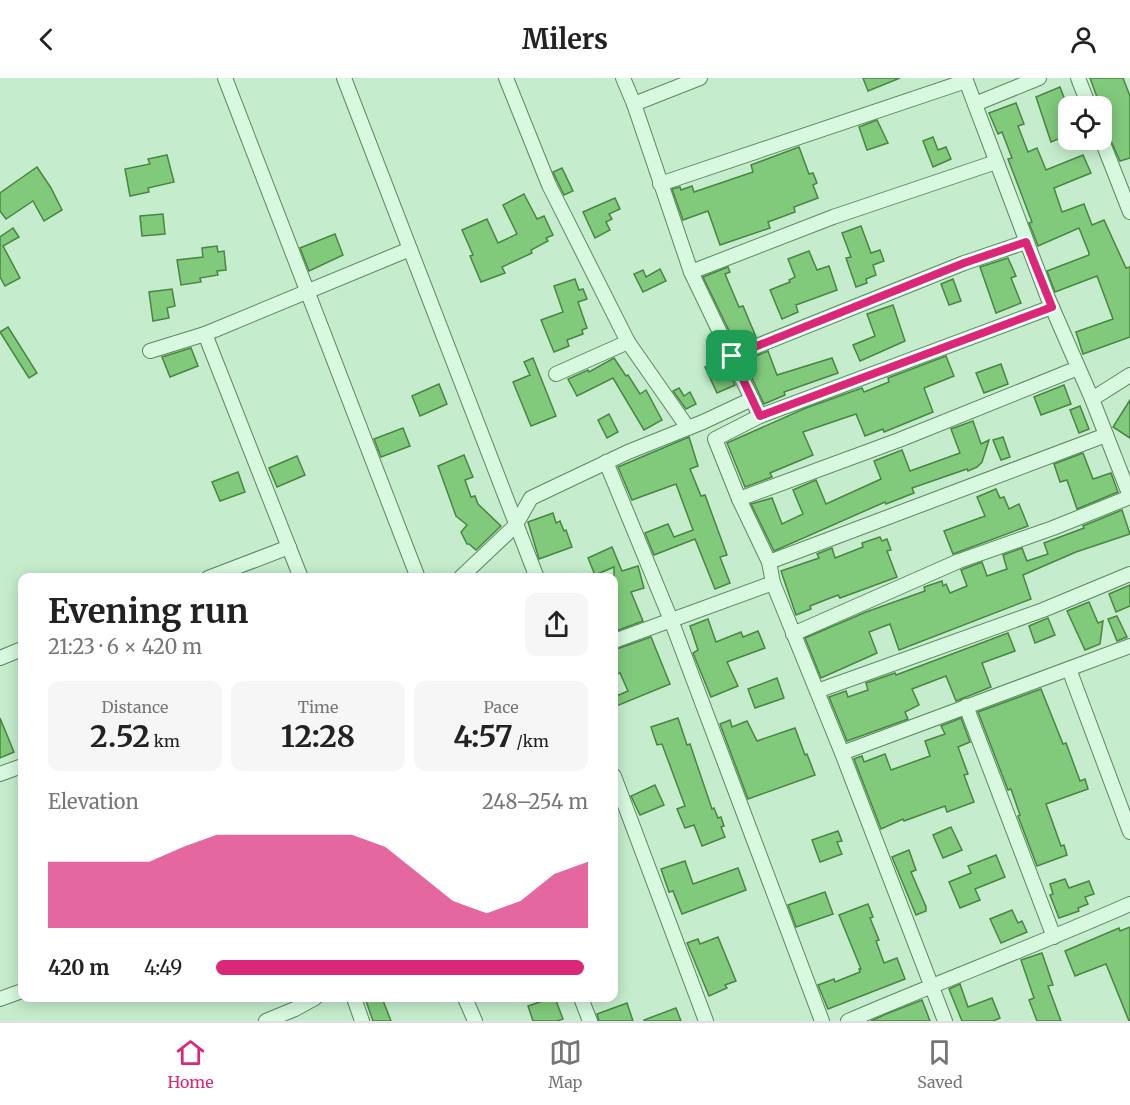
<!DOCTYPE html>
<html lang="en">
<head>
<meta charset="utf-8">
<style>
	:root { --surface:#fff; --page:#f6f6f6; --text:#222; --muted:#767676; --line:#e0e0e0; --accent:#db2777 }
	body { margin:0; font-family:Merriweather,serif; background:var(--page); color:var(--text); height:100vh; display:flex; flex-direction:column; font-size:22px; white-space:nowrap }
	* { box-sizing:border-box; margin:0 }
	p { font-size:20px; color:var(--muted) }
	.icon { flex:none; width:33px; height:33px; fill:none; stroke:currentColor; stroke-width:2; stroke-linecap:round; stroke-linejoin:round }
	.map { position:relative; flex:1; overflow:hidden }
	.sheet { position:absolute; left:18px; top:495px; width:600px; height:429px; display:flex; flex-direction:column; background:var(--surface); border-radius:12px; box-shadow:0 3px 15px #0003 }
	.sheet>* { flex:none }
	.tools { position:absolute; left:1058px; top:18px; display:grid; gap:12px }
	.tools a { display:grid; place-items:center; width:54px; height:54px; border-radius:12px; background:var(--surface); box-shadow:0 3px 15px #0003; font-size:30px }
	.pin { position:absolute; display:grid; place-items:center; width:51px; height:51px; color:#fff; margin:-26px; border-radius:12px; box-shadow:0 3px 9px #0006 }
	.round { display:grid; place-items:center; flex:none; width:63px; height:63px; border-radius:12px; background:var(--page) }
	.head { display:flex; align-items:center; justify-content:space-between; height:102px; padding:0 30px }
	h1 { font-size:33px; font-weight:700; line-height:45px }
	.figures { display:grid; grid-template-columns:repeat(3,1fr); gap:9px; height:102px; padding:6px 30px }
	.figures div { display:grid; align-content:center; border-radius:12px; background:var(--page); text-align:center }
	.figures b { font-size:30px; font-weight:700 }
	.figures small { font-size:16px; font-weight:400 }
	.figures p { font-size:16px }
	.chart { height:168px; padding:12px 30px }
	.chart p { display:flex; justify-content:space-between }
	.chart svg { width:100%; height:108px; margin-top:6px; fill:var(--accent); opacity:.7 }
	ul { padding:0 30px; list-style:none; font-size:20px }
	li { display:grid; grid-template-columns:96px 72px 1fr; align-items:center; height:45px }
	li i { height:15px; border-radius:8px; background:var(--accent) }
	header { display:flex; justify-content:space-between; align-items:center; height:78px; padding:0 30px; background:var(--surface); font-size:27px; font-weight:700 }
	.menu { display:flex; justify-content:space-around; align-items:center; height:84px; border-top:2px solid var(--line); background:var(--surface); font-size:16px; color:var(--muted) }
	.menu a { display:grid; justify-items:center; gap:3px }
	.menu .on { color:var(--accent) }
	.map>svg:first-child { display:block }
	.building { fill:#81ca7c; stroke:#488642; stroke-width:1.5 }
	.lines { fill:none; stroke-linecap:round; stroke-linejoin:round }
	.minor-casing { stroke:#5b885d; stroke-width:16 }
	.minor { stroke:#d8f8df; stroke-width:14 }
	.route-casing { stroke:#fff; stroke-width:12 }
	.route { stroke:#db2777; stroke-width:8 }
</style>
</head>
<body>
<header><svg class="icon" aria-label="back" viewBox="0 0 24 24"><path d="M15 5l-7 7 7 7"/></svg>Milers<svg class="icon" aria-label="person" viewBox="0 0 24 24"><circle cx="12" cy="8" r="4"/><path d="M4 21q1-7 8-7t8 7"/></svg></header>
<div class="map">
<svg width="1130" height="943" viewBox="0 0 1130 943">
	<rect width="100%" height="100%" fill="#c5edcd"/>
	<!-- building -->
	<g class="building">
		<polygon points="863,0 900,0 868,13"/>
		<polygon points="1090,0 1123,0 1130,18 1130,80 1120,83 1101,41 1101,28 1098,28 1096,20 1097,19"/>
		<polygon points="1060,9 1068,30 1068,57 1051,64 1036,19"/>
		<polygon points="1016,25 1024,46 1018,48 1028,74 1037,70 1046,92 1083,77 1091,95 1054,110 1062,134 1084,126 1092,147 1104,142 1126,190 1130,189 1130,259 1083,276 1076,254 1113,241 1097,198 1055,214 1047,193 1089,177 1089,175 1079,150 1038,168 1029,145 1032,144 1008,81 1012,80 1002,54 998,56 989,35"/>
		<polygon points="877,42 888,65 867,72 859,49"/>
		<polygon points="933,59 938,72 946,69 951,81 933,89 923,63"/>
		<polygon points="799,69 809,96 813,95 817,105 813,107 818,120 794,129 795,134 768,144 770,150 720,167 708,133 683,142 672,111 680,109 681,112 692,108 694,114 753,94 751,87"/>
		<polygon points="167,77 174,104 148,110 149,114 130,118 125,91 150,86 148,81"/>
		<polygon points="37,89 51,110 62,132 44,143 33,123 6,141 0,133 0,115"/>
		<polygon points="562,90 573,113 564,117 553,94"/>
		<polygon points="524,116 537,141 544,138 553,157 546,160 548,163 531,172 532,175 502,189 505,195 481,204 470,178 473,177 462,152 487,141 498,165 517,156 503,127"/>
		<polygon points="615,120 620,131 609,136 612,141 606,144 610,152 595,160 583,134"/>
		<polygon points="163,136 165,156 142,158 140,138"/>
		<polygon points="861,148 871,175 880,172 884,183 873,187 876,197 866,201 867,205 856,209 846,180 851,179 842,155"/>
		<polygon points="13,150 19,159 3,168 20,200 5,208 0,199 0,159"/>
		<polygon points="335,156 343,177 309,193 300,170"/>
		<polygon points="217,168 218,174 224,173 226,192 217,193 218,197 200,200 201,204 181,207 177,182 203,179 202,170"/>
		<polygon points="809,173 817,192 829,188 837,212 796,227 798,234 782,241 770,212 790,204 789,202 795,199 788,181"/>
		<polygon points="1008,180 1016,198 1011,200 1021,225 996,235 980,189"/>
		<polygon points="728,189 730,194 725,196 739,229 743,228 756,259 736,267 703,199"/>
		<polygon points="660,191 666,203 643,214 634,196 643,192 646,199"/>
		<polygon points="575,201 579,212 583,211 587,221 578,224 587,250 582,252 583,256 567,262 569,268 554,274 541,242 563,234 554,208"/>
		<polygon points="953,201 961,223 949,227 941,206"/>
		<polygon points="172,211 175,228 167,230 169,240 153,243 149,214"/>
		<polygon points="893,227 905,263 860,283 853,267 875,258 867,236"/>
		<polygon points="8,249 37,295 29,300 0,254"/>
		<polygon points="191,270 198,288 170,299 162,279"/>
		<polygon points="768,273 777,297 832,280 838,295 784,314 785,317 764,326 744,283"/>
		<polygon points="946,278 954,298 924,310 933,334 884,354 883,351 865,358 856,336 803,354 813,377 770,395 772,399 745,409 727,365 806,330 862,310 864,314 889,304 888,300"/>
		<polygon points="722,279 735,307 717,315 705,289"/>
		<polygon points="533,280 556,338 531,348 513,304 530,297 524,284"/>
		<polygon points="614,280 626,298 628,297 640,316 646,312 662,342 644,352 613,300 577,318 568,301 588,292 589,294"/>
		<polygon points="1001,286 1008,306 984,315 976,295"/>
		<polygon points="439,306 447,326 420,338 412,318"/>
		<polygon points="1064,307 1071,326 1041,337 1034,319"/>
		<polygon points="679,310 684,318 690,314 696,326 686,331 673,313"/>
		<polygon points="1130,322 1130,360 1113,349"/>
		<polygon points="1080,328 1089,351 1079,355 1070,332"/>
		<polygon points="609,336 618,354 607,360 598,342"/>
		<polygon points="973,343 981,366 989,362 982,384 977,389 968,393 967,391 912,410 914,415 886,426 885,424 774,473 751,426 772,420 782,446 803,436 793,412 816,402 826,426 881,401 874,383 902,372 910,393 960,375 951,351"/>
		<polygon points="403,350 410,368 381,379 374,361"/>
		<polygon points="689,359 698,388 690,391 701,418 705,417 727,477 720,479 730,505 715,511 695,461 654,477 645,455 668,446 674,459 693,452 676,406 632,422 618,389"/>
		<polygon points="1003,359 1010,379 1001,382 993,362"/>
		<polygon points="1083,375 1093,401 1111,395 1118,414 1077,431 1067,402 1060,404 1054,386"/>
		<polygon points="464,377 473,399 465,402 471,419 475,418 478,426 501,448 476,472 469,466 467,466 461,454 467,447 456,438 438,388"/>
		<polygon points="297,378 305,397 277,409 269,390"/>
		<polygon points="238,394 245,414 220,423 212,404"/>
		<polygon points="996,411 1000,420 1004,419 1009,431 1019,426 1028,448 953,476 944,453 985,438 977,419"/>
		<polygon points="1122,432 1130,456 1076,474 1023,497 1031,521 899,572 890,546 869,554 877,575 821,600 805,560 866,534 925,513 924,509 942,503 943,508 946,506 950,515 967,508 961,492 982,484 987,498 1007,491 1003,477 1022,470 1027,483 1048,476 1044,465 1084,450 1083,448"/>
		<polygon points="553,435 556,445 560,443 564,453 566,452 572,469 539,481 528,444"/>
		<polygon points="880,459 882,463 887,461 891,472 887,473 897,499 840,520 838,517 810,528 811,531 796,537 781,493 819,480 817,476 832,470 835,480 863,469 862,465"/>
		<polygon points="612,469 622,493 638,488 644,510 631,514 643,543 616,553 614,545 614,489 595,497 588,480"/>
		<polygon points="1130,507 1130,528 1116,534 1109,516"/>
		<polygon points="1089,524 1098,545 1103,543 1100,566 1085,572 1067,533"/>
		<polygon points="1117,538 1127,559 1117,563 1108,541"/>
		<polygon points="1048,540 1055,557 1035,565 1029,548"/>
		<polygon points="708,541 716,564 741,554 743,559 758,553 765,570 727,584 738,608 711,619 693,575 698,572 690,548"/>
		<polygon points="1008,555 1015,573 982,585 991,609 956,623 946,598 912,611 919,627 905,634 908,641 847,663 829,619 846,613 848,619 868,612 866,605 895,595 896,597"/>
		<polygon points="651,559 670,606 614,629 614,619 628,613 620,595 614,597 614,572"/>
		<polygon points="777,600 784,620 755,630 748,611"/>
		<polygon points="1041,611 1063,666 1066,665 1080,703 1085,701 1088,711 1046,726 1061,768 1064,767 1067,777 1037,788 1018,738 1020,737 1011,711 1008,712 978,634"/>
		<polygon points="0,640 14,674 0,680"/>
		<polygon points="678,640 687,667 690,666 712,731 714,730 718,740 721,739 724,748 721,749 725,759 702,768 694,747 685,750 677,731 685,728 662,666 657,667 651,649"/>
		<polygon points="961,640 970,664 958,669 968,696 964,697 974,724 947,734 945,728 904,743 903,741 881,751 854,681 862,678 864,684 885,676 891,692 930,678 925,663 945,656 941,648"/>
		<polygon points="730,642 732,649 747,643 757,663 795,650 805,677 807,676 815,697 748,721 720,646"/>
		<polygon points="655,707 664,727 640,737 631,718"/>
		<polygon points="951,749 962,772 943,780 933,757"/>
		<polygon points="838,753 842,763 837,764 842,776 820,784 812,762"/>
		<polygon points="909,772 916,792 911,794 926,829 926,833 916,837 892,779"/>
		<polygon points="996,777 1005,799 975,811 980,822 960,830 949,804 971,795 968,788"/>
		<polygon points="685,783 693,806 738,790 746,812 682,836 673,813 669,814 661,791"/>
		<polygon points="1065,801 1069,810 1089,803 1094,816 1085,819 1088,826 1078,830 1079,833 1059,840 1050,817 1053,816 1050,806"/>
		<polygon points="825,814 833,836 796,849 788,827"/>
		<polygon points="868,826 873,839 870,840 879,862 876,863 884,885 897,880 905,901 828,931 818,907 834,901 835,904 860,894 859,891 861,891 839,837"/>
		<polygon points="1012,832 1018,845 1022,843 1027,854 1001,865 990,841"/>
		<polygon points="1130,849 1130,943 1129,943 1106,886 1075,898 1065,873 1119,850 1120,853"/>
		<polygon points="718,859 736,903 725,907 727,910 709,918 687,865 698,861 700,866"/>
		<polygon points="1042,875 1053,907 1048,908 1061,943 1037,943 1029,922 1034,920 1021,882"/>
		<polygon points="960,906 968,929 992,920 1000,940 993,943 962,943 949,911"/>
		<polygon points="365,920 382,920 391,943 373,943"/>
		<polygon points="551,920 555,920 563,941 557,943 533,943 528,928"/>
		<polygon points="922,922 930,943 871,943 886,936"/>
		<polygon points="627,925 633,943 599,943 597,936"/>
		<polygon points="676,930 681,943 644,943 644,942"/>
	</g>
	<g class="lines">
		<defs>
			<g id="minor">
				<polyline points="225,0 418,500"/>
				<polyline points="344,0 537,500"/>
				<polyline points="506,0 549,107 628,264 688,350"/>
				<polyline points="623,0 634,26 691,194 760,338"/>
				<polyline points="965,0 1048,220 1092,321 1130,418"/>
				<polyline points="1078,0 1089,28"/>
				<polyline points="634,26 700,0"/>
				<polyline points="975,26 1039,0"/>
				<polyline points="1101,60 1130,134"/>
				<polyline points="660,106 966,3"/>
				<polyline points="691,194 833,139 996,84"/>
				<polyline points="205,256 301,500"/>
				<polyline points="150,273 205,256 410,171"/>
				<polyline points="732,278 964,185 1026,164"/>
				<polyline points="556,296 628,264"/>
				<polyline points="1092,321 1130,297"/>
				<polyline points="606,384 671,542 822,943"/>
				<polyline points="739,421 899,362 1078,290"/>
				<polyline points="769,484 1106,357"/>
				<polyline points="208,500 289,469"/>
				<polyline points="460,500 515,448 531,420 628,374 703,344 752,321"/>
				<polyline points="793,556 959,483 1053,450 1130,419"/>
				<polyline points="614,563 773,505"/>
				<polyline points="0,580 22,571"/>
				<polyline points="1069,591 1130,754"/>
				<polyline points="817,613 1043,532 1130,496"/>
				<polyline points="966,628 1054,859"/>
				<polyline points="842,675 1130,568"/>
				<polyline points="0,696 22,688"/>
				<polyline points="614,698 706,943"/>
				<polyline points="354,920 362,943"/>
				<polyline points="465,920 475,943"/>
				<polyline points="581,920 590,943"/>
				<polyline points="0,921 22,913"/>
				<polyline points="266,943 295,931 315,920"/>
				<path d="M848 943C941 903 1037 867 1130 826"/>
				<polyline points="945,943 842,675 773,505 769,484 739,421 715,361 760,338 1052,229"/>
			</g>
		</defs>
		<!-- minor casing -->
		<use href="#minor" class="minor-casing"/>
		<!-- minor -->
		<use href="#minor" class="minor"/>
	</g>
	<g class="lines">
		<defs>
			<polygon id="route" points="1026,164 1052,229 760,338 732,278 964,185"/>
		</defs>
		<!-- route casing -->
		<use href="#route" class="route-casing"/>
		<!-- route -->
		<use href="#route" class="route"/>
	</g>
</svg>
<div class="tools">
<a><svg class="icon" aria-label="locate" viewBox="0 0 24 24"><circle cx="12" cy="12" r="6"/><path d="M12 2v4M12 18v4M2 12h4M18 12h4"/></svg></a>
</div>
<div class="pin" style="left:732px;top:278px;background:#1e9e55"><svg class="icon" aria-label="arrive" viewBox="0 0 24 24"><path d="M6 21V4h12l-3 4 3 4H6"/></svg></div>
<section class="sheet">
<div class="head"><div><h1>Evening run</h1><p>21:23 · 6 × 420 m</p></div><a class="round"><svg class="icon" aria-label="share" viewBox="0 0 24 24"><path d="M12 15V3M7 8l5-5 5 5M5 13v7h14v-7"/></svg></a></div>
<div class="figures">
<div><p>Distance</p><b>2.52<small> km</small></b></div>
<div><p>Time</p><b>12:28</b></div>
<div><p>Pace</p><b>4:57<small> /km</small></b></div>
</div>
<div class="chart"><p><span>Elevation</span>248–254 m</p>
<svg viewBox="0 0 160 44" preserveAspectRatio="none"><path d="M0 44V17L10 17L20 17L30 17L40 11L50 6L60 6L70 6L80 6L90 6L100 11L110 22L120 33L130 38L140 33L150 22L160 17V44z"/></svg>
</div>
<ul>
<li><b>420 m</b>4:49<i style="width:99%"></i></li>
</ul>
</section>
</div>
<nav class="menu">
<a class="on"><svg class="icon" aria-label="home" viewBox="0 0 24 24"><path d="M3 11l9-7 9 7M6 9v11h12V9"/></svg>Home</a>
<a><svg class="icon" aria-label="map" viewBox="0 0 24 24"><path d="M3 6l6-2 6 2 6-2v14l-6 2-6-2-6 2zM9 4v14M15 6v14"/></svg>Map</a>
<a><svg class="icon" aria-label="saved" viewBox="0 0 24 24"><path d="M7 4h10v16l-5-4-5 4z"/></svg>Saved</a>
</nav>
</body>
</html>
